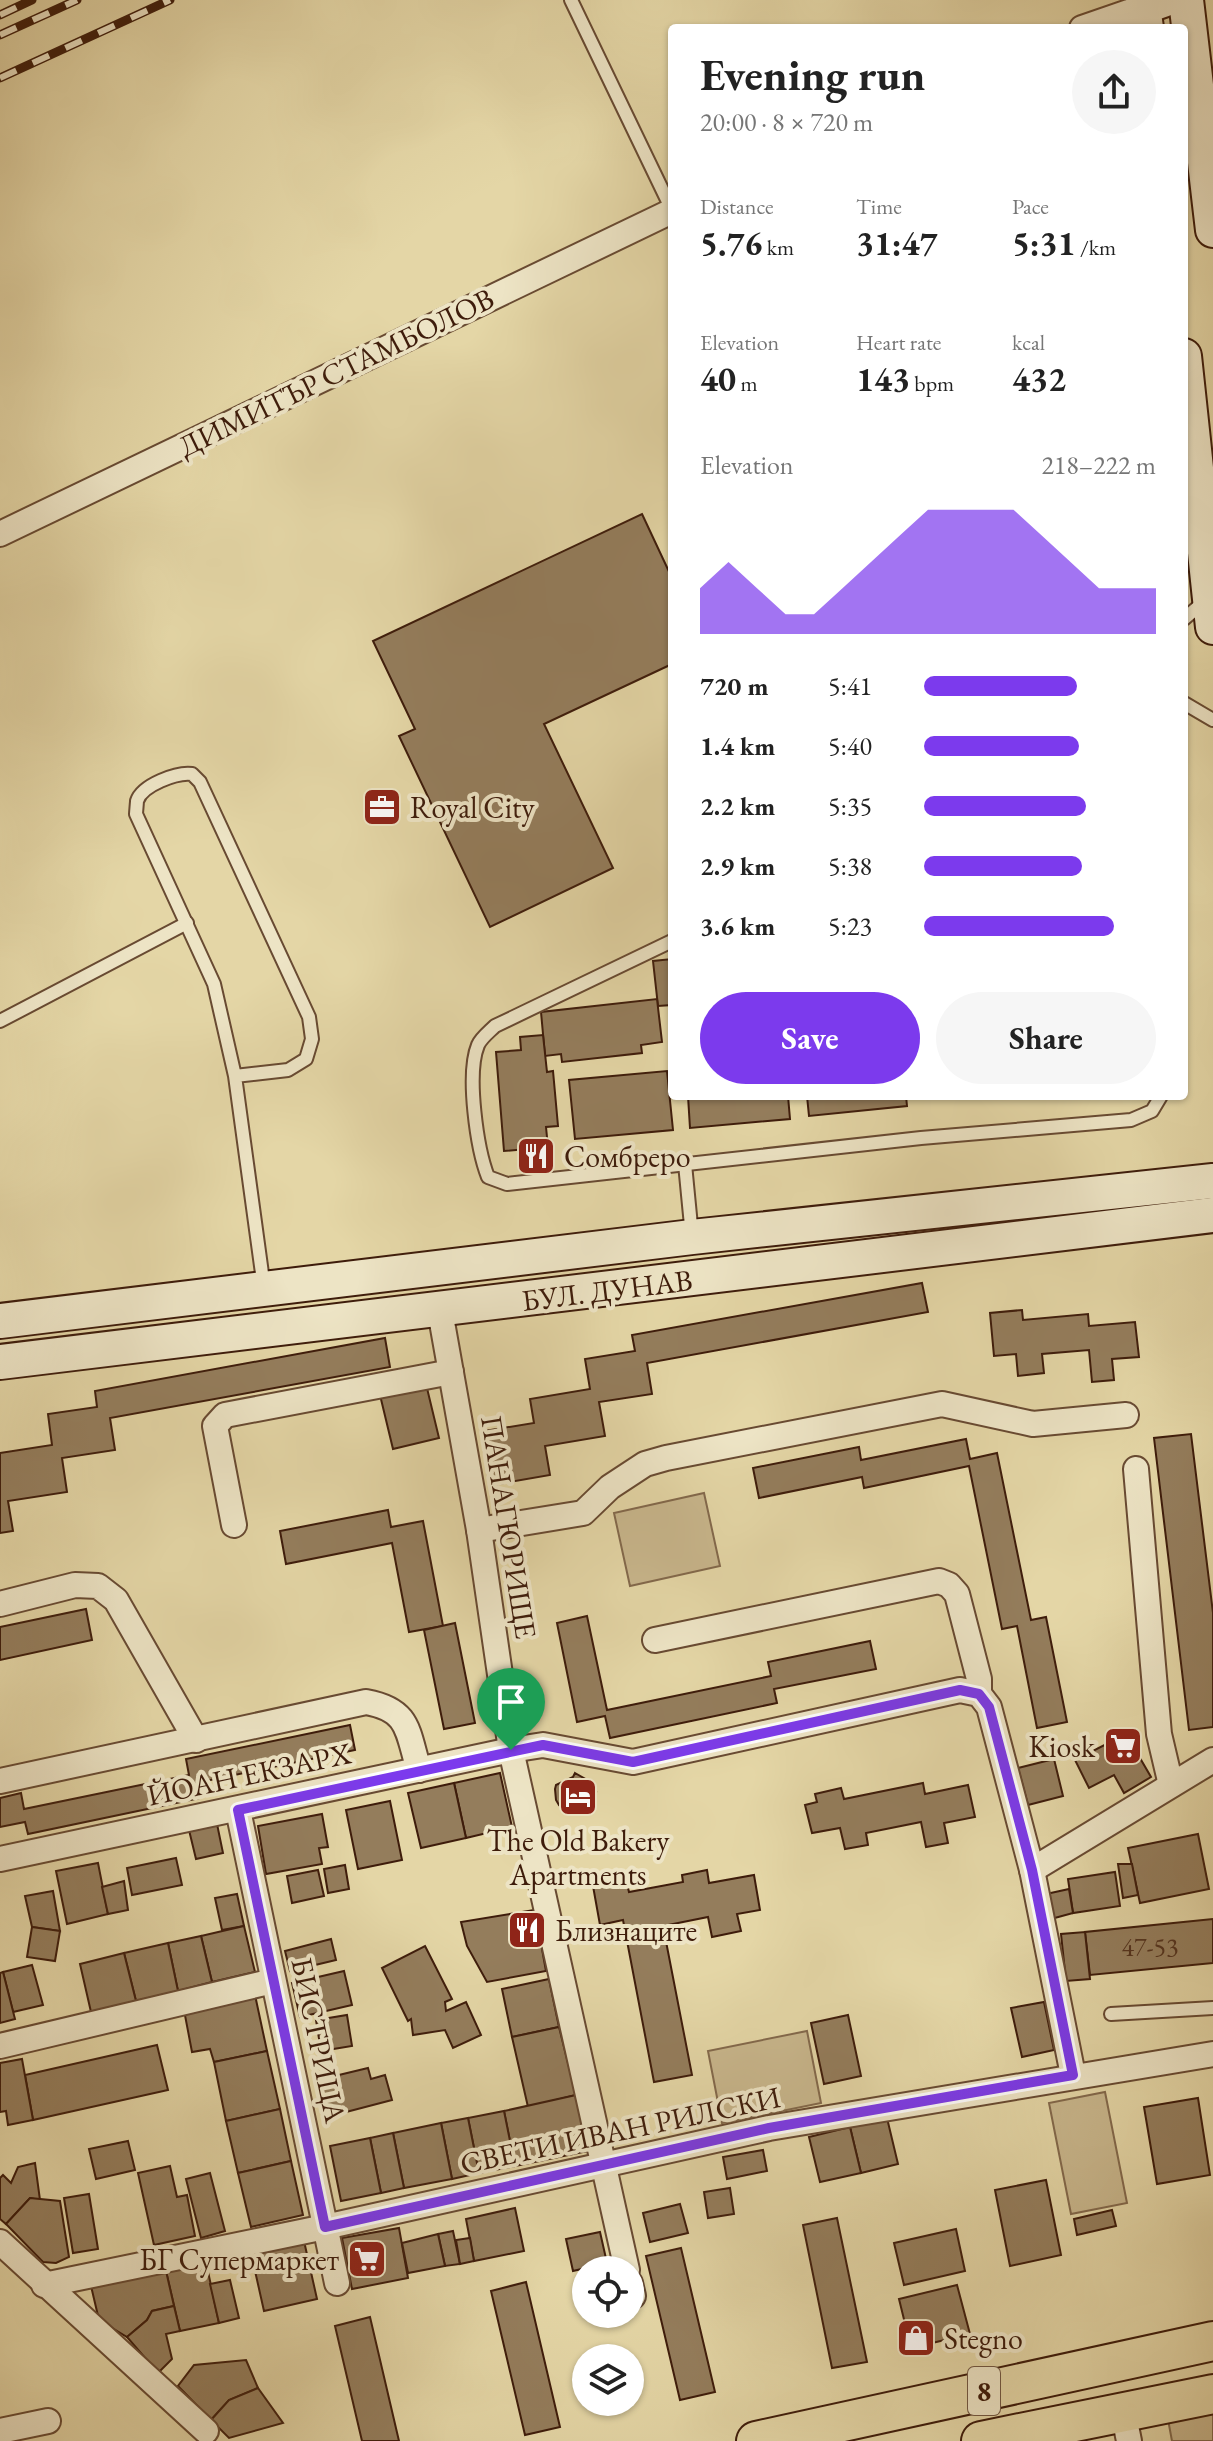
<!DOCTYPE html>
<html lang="en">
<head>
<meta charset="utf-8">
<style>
	:root { --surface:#fff; --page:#f6f6f6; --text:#222; --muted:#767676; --accent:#7c3aed }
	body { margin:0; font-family:"EB Garamond",serif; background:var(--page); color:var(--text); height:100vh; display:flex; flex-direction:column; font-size:30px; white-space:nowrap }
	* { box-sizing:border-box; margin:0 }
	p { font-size:26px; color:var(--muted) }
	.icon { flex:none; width:44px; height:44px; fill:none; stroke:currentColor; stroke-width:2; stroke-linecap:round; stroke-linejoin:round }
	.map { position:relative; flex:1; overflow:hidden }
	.side { position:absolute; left:668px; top:24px; width:520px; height:1076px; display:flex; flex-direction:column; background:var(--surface); border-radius:8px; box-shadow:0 2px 6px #0004 }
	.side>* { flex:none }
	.buttons { position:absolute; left:572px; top:2256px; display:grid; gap:16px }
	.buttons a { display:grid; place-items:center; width:72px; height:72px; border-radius:50%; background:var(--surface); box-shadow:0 2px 6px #0004; font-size:40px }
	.pin { position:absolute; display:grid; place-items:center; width:68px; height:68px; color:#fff; margin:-82px -34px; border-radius:50% 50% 50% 0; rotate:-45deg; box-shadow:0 0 8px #0007 }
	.pin .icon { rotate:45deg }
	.round { display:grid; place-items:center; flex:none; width:84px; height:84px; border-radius:42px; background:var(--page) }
	.overview { display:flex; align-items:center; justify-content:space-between; height:136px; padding:0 32px }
	h1 { font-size:44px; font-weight:700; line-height:60px }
	.figures { display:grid; grid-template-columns:repeat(3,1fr); gap:12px; height:136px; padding:8px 32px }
	.figures div { display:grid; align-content:center }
	.figures b { font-size:34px; font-weight:700 }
	.figures small { font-size:22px; font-weight:400 }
	.figures p { font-size:22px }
	.chart { height:224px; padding:16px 32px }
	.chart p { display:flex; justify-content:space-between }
	.chart svg { width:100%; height:144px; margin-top:8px; fill:var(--accent); opacity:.7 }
	.button { display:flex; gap:16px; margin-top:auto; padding:16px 32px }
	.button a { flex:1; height:92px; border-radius:48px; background:var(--accent); color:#fff; font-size:32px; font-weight:700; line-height:92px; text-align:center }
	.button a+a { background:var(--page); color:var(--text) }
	ul { padding:0 32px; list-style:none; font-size:26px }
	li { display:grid; grid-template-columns:128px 96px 1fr; align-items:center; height:60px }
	li i { height:20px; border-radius:10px; background:var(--accent) }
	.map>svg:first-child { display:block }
	.green { fill:#c8b68c; stroke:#83694c; stroke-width:2 }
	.building { fill:#947d5c; stroke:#3e1c0b; stroke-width:2 }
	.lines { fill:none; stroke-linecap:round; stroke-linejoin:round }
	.lane-casing { stroke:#684a32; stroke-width:16 }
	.street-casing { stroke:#684a32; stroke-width:28 }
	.secondary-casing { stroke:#3e1c0b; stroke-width:38 }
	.primary-casing { stroke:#3e1c0b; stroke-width:42 }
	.lane { stroke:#ede4c5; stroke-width:12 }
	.street { stroke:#ede4c5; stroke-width:24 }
	.secondary { stroke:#ede4c5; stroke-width:34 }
	.primary { stroke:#e4d6a6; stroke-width:38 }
	.rail-casing { stroke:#3e1c0b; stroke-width:9 }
	.rail { stroke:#ede4c5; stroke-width:6; stroke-dasharray:18; stroke-linecap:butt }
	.route-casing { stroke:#fff; stroke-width:16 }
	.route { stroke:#7c3aed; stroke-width:10 }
	.labels { text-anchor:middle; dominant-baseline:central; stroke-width:8; stroke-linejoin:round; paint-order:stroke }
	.number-label { font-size:26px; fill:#54341f }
	.shield { fill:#ede4c5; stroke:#725843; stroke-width:2 }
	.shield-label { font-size:28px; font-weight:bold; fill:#3e1c0b }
	.street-label { font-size:30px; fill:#3e1c0b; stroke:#ede4c5 }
	.poi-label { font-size:30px; fill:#3e1c0b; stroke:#ede4c5; text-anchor:start }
</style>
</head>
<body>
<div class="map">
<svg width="1213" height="2441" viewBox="0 0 1213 2441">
	<rect width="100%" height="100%" fill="#e4d6a6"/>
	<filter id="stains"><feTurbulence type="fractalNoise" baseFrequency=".0025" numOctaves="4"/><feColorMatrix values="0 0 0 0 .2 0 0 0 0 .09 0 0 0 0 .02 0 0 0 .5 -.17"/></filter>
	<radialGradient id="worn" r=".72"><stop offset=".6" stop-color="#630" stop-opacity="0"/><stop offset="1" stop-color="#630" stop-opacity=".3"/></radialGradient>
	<!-- green -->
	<g class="green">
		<polygon points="704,1493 720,1566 630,1586 614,1513"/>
		<polygon points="807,2031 821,2103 722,2123 708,2051"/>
		<polygon points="1105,2092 1127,2203 1071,2214 1049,2103"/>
		<polygon points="1213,2405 1213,2441 1172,2441 1167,2414"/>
	</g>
	<!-- building -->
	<g class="building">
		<polygon points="642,514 672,578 672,664 544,724 613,868 490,927 399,736 415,729 373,641"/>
		<polygon points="672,959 672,1005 658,1006 653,961"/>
		<polygon points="657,999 662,1042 641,1045 642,1053 562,1062 561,1054 545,1056 541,1012"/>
		<polygon points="543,1035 547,1072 553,1071 558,1126 546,1127 548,1147 504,1151 496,1052 521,1050 520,1037"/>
		<polygon points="667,1071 673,1130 575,1139 569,1080"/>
		<polygon points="688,1096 788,1096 790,1119 690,1128"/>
		<polygon points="807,1096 906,1096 907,1106 809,1116"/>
		<polygon points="922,1283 928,1312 647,1363 652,1394 599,1402 605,1436 545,1446 550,1475 492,1485 484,1431 534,1423 530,1399 590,1389 585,1359 635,1351 632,1335"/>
		<polygon points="1022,1310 1023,1320 1088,1314 1089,1326 1135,1322 1139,1357 1112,1359 1114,1380 1092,1382 1089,1350 1042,1354 1044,1373 1018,1376 1016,1354 994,1356 990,1313"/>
		<polygon points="385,1338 390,1367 110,1418 115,1450 62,1458 67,1492 8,1501 13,1531 0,1533 0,1453 52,1445 48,1414 97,1407 95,1391"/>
		<polygon points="426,1384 439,1438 393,1449 380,1395"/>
		<polygon points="1191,1434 1213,1613 1213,1727 1189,1730 1154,1438"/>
		<polygon points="966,1439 970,1459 997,1453 1031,1620 1046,1617 1067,1722 1037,1728 1017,1626 1002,1629 969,1466 864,1488 862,1477 759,1498 753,1468 859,1447 861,1460"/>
		<polygon points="388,1510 391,1527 423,1521 443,1626 409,1632 392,1543 286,1564 280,1531"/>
		<polygon points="86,1609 92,1640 0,1660 0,1627"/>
		<polygon points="587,1616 607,1710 771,1676 768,1662 870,1641 876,1669 774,1689 777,1703 610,1738 605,1716 577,1722 557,1623"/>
		<polygon points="455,1623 475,1723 444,1729 424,1630"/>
		<polygon points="350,1725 355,1750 196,1783 200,1798 28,1834 25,1822 0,1827 0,1798 21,1793 24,1809 189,1775 186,1759"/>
		<polygon points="1126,1734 1151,1777 1124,1793 1114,1775 1089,1788 1075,1760"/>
		<polygon points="1054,1759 1063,1796 1028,1805 1018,1768"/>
		<polygon points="500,1773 512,1827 466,1838 454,1783"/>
		<polygon points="575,1773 589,1781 593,1786 591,1789 596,1792 591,1800 593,1804 578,1814 575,1810 564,1811 563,1804 559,1805 556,1800 555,1789 556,1785 573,1777"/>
		<polygon points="454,1783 466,1838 421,1848 408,1793"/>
		<polygon points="923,1783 925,1794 968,1785 975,1817 944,1823 948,1843 926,1847 921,1822 866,1833 868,1845 845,1849 840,1828 812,1833 805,1805 817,1802 815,1794 841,1788 844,1799"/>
		<polygon points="390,1801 402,1860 358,1869 346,1810"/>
		<polygon points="322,1814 328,1847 319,1848 322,1864 266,1874 258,1826"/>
		<polygon points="217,1824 223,1853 196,1859 189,1830"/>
		<polygon points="1198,1834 1209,1889 1140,1903 1128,1848"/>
		<polygon points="176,1858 182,1885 132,1895 127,1868"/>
		<polygon points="98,1863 108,1914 67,1924 56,1871"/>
		<polygon points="1118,1864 1132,1864 1138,1895 1123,1898"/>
		<polygon points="345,1865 349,1889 328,1893 324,1869"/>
		<polygon points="318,1870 324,1896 292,1903 287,1876"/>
		<polygon points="707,1870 709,1883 754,1875 760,1910 737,1914 741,1931 712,1937 708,1917 663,1926 692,2075 654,2082 623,1920 600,1925 593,1886 626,1880 629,1892 683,1882 682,1875"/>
		<polygon points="1115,1872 1120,1906 1073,1913 1068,1879"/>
		<polygon points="124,1881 128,1910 108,1914 102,1887"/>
		<polygon points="1069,1889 1073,1913 1051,1919 1046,1894"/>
		<polygon points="53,1891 60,1931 32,1927 25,1896"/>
		<polygon points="237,1894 244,1926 222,1930 215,1898"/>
		<polygon points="535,1910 546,1971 487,1982 467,1946 461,1922"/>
		<polygon points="1213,1919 1213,1963 1090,1975 1085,1932"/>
		<polygon points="244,1926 255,1972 212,1982 201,1936"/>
		<polygon points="32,1927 60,1931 55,1961 27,1957"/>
		<polygon points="1085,1932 1090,1979 1066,1981 1061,1934"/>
		<polygon points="201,1936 212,1982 178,1991 168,1943"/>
		<polygon points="331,1939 336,1960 290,1971 285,1951"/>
		<polygon points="168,1943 178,1991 136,2001 124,1953"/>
		<polygon points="425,1946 452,1999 445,2002 446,2011 466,2002 481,2035 453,2048 445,2030 413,2035 411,2019 408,2021 382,1968"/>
		<polygon points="124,1953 136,2001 91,2012 80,1964"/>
		<polygon points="32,1965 43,2005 13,2012 3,1972"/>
		<polygon points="344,1971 352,2005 300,2017 292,1983"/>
		<polygon points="3,1972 15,2019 0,2023 0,1973"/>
		<polygon points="549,1979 559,2027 512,2037 502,1989"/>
		<polygon points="255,1995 267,2051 214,2062 210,2049 192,2052 184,2010"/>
		<polygon points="1044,2002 1054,2050 1022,2057 1011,2008"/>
		<polygon points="347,2015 352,2046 321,2051 316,2020"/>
		<polygon points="848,2015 861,2076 824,2084 811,2023"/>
		<polygon points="559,2027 576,2095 528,2107 512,2037"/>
		<polygon points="157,2045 168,2090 33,2120 25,2075"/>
		<polygon points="267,2051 280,2109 226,2121 214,2062"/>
		<polygon points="22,2059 33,2120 8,2125 6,2111 0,2112 0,2063"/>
		<polygon points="368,2068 371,2079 385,2075 392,2100 327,2117 318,2080"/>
		<polygon points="576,2095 588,2151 515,2166 504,2111"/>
		<polygon points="1198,2098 1210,2175 1157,2184 1144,2107"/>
		<polygon points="280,2109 291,2161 238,2173 226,2121"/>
		<polygon points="504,2111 515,2166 479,2173 468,2118"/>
		<polygon points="468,2118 479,2173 452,2179 441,2123"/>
		<polygon points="887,2118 898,2164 861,2173 850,2127"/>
		<polygon points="441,2123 452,2179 404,2188 393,2133"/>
		<polygon points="850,2127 861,2173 820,2182 809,2137"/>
		<polygon points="393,2133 404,2188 381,2193 370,2138"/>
		<polygon points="370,2138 381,2193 341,2201 330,2146"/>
		<polygon points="128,2141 135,2170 96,2179 89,2149"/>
		<polygon points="763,2150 767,2171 727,2179 723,2157"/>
		<polygon points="291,2161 303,2215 251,2227 238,2173"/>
		<polygon points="35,2163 40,2200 30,2198 6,2224 0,2219 0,2178 3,2175 11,2183 18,2167"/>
		<polygon points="170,2166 177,2197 187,2195 195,2236 154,2245 138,2173"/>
		<polygon points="210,2173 225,2231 201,2238 186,2179"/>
		<polygon points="1046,2180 1061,2255 1010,2266 995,2190"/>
		<polygon points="730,2188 734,2214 708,2218 704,2192"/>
		<polygon points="89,2194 98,2249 73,2253 64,2198"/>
		<polygon points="30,2198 60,2201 69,2257 56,2263 43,2262 6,2224"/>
		<polygon points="680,2204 688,2233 650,2242 643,2213"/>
		<polygon points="515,2208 524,2251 474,2261 466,2219"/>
		<polygon points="1112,2210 1116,2226 1077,2235 1074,2219"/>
		<polygon points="837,2218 867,2362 832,2368 803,2225"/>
		<polygon points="399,2228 408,2278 352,2289 342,2238"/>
		<polygon points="956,2229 965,2271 904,2285 894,2243"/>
		<polygon points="453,2231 460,2264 445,2266 438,2234"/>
		<polygon points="600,2232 607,2263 573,2271 566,2239"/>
		<polygon points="438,2234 445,2266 408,2273 402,2243"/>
		<polygon points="470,2238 474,2261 460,2264 456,2240"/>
		<polygon points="304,2241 317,2299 264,2311 251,2253"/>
		<polygon points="681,2248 715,2392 680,2400 646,2256"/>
		<polygon points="206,2262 219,2323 180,2331 166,2271"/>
		<polygon points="166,2271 174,2306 152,2311 147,2320 127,2337 99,2320 91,2286"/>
		<polygon points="230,2280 239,2318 219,2323 210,2284"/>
		<polygon points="526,2282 560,2427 525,2435 491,2291"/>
		<polygon points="957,2285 970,2334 911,2348 899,2299"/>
		<polygon points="174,2306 180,2331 166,2334 172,2359 158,2373 127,2337 147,2320 152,2311"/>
		<polygon points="370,2317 399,2441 362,2441 335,2326"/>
		<polygon points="246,2360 258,2388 229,2400 211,2420 178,2386 194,2365"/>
		<polygon points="258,2388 283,2423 229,2438 211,2420 229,2400"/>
	</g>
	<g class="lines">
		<defs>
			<g id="lane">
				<polyline points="571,0 672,210"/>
				<polyline points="1184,619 1206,600"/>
				<polyline points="1184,703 1213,720"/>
				<path d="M672 941 495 1026C489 1032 481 1038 478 1045 466 1074 477 1149 488 1177L507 1184 921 1138 1131 1120 1152 1111 1161 1096"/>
				<polyline points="0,1021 187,923"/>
				<path d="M235 1076 288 1070 306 1059 312 1039 309 1017 200 782 192 774C177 772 142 785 137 801 137 802 136 813 136 814L214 984 235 1076 264 1288"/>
				<polyline points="685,1164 692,1236"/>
				<polyline points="1111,2014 1213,2008"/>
			</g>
			<g id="street">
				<polyline points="1082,28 1143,7"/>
				<polyline points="0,534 672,211"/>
				<polyline points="440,1311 479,1530 511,1750 627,2270"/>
				<polyline points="1136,1469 1159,1734 1171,1785"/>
				<polyline points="234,1525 215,1426 225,1415 451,1372"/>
				<polyline points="479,1530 583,1513 610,1487 645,1464 666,1458 942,1404 1033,1424 1126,1415"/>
				<polyline points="0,1604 75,1585 98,1586 116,1600 196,1740"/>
				<polyline points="655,1640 939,1581 949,1585 957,1594 979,1679 979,1694"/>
				<path d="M0 1781 366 1702C410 1710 407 1731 419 1770"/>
				<polyline points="238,1810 337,2283"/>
				<polyline points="0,1859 511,1750 543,1745 633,1762 960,1690 979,1694 989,1707 1032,1870 1073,2075"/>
				<polyline points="1032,1870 1213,1760"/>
				<polyline points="0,2046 273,1981"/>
				<polyline points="0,2242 206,2431"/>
				<polyline points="630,2283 633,2296"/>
				<polyline points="44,2285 325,2227 769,2128 1213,2054"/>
				<polyline points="1123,2411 1129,2441"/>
				<polyline points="0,2431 48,2421"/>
			</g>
			<g id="secondary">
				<polyline points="1186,0 1213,230"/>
				<polyline points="1146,28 1143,7 1163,0"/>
				<polyline points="1184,356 1213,627"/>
				<polyline points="0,1321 692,1237 1213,1181"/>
				<polyline points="0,1362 1213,1215"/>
			</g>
			<g id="primary">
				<polyline points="756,2441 1213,2341"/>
				<polyline points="981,2441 1213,2394"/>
			</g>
		</defs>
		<!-- lane casing -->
		<use href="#lane" class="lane-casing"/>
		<!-- street casing -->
		<use href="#street" class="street-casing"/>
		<!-- secondary casing -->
		<use href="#secondary" class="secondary-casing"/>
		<!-- primary casing -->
		<use href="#primary" class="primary-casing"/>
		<!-- lane -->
		<use href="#lane" class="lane"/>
		<!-- street -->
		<use href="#street" class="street"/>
		<!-- secondary -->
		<use href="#secondary" class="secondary"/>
		<!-- primary -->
		<use href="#primary" class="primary"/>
		<defs>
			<g id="rail">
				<polyline points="0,15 32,0"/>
				<polyline points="0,35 77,0"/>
				<polyline points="0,78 170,0"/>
			</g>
		</defs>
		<!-- rail casing -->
		<use href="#rail" class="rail-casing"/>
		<!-- rail -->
		<use href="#rail" class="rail"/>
	</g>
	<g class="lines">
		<defs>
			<polygon id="route" points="960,1690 979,1694 989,1707 1032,1870 1073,2075 769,2128 325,2227 238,1810 543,1745 633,1762"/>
		</defs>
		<!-- route casing -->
		<use href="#route" class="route-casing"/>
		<!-- route -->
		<use href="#route" class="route"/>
	</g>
	<!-- icons -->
	<defs>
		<symbol id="office-square" viewBox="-11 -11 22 22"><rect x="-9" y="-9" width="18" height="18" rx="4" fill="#8f2418" stroke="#ede4c5"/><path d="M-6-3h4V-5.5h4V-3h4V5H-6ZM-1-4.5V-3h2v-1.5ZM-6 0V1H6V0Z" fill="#fff"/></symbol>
		<symbol id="restaurant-square" viewBox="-11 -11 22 22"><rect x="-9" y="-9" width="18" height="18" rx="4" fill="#8f2418" stroke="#ede4c5"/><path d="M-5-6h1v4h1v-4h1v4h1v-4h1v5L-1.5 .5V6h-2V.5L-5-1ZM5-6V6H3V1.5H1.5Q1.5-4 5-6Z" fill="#fff"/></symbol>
		<symbol id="supermarket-square" viewBox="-11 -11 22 22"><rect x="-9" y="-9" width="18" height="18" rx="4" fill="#8f2418" stroke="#ede4c5"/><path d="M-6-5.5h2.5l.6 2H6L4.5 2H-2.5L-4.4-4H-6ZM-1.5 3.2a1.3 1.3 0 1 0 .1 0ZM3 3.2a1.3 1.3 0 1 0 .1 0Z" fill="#fff"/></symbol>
		<symbol id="hotel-square" viewBox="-11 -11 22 22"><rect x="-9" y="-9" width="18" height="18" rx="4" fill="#8f2418" stroke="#ede4c5"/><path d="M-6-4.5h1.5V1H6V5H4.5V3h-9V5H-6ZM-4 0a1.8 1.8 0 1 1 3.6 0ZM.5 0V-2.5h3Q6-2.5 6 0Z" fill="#fff"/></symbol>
		<symbol id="shop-square" viewBox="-11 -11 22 22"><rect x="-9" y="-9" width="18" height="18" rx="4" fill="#8f2418" stroke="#ede4c5"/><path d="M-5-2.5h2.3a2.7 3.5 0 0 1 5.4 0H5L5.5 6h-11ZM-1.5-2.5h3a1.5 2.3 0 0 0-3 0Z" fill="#fff"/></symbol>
	</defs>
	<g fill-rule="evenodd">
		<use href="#office-square" x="360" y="785" width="44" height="44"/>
		<use href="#restaurant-square" x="514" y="1134" width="44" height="44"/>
		<use href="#supermarket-square" x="1101" y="1724" width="44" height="44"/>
		<use href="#hotel-square" x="556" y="1775" width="44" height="44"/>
		<use href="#restaurant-square" x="505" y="1908" width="44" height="44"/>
		<use href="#supermarket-square" x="345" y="2237" width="44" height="44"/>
		<use href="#shop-square" x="894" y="2316" width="44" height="44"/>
	</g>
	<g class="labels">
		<!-- number labels -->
		<g class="number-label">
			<text x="1150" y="1947">47-53</text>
		</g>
		<!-- shield labels -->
		<rect class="shield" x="968" y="2367" width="32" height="48" rx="6"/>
		<g class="shield-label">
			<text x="984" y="2391">8</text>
		</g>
		<!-- street labels -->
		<g class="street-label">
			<text transform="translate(336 372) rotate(-26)">ДИМИТЪР СТАМБОЛОВ</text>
			<text transform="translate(607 1290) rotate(-7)">БУЛ. ДУНАВ</text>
			<text transform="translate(509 1527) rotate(81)">ПАНАГЮРИЩЕ</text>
			<text transform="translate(249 1774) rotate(-12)">ЙОАН ЕКЗАРХ</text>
			<text transform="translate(319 2040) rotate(78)">БИСТРИЦА</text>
			<text transform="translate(620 2130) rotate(-12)">СВЕТИ ИВАН РИЛСКИ</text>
		</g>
		<!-- poi labels -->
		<g class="poi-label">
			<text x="410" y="807">Royal City</text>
			<text x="564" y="1156">Сомбреро</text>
			<text x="1095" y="1746" text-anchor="end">Kiosk</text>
			<text x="578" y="1840" text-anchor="middle">The Old Bakery<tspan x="578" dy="34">Apartments</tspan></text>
			<text x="555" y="1930">Близнаците</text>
			<text x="339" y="2259" text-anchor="end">БГ Супермаркет</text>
			<text x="944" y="2338">Stegno</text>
		</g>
	</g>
	<rect width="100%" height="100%" filter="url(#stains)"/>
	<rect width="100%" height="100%" fill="url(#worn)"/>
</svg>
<div class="buttons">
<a><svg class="icon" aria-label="locate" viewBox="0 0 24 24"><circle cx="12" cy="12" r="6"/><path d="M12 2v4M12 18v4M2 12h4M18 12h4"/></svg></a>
<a><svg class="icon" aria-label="layers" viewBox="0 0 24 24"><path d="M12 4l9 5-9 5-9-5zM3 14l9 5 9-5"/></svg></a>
</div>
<div class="pin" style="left:511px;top:1750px;background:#1e9e55"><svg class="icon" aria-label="arrive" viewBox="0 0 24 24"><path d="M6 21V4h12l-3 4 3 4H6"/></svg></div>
<section class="side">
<div class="overview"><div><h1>Evening run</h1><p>20:00 · 8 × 720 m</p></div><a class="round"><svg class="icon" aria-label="share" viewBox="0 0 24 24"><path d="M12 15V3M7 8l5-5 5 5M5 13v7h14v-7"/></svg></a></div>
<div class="figures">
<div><p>Distance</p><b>5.76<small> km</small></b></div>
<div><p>Time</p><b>31:47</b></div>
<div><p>Pace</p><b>5:31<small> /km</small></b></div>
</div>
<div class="figures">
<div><p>Elevation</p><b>40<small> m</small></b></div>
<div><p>Heart rate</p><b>143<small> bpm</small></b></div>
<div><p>kcal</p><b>432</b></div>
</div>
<div class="chart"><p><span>Elevation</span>218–222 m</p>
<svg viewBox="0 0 160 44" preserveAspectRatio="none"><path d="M0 44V30L10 22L20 30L30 38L40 38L50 30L60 22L70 14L80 6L90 6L100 6L110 6L120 14L130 22L140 30L150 30L160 30V44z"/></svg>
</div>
<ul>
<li><b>720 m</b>5:41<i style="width:66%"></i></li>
<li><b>1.4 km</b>5:40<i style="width:67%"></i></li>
<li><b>2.2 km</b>5:35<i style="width:70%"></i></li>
<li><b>2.9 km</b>5:38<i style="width:68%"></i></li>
<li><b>3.6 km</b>5:23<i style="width:82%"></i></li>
</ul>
<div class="button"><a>Save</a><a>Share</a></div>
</section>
</div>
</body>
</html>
